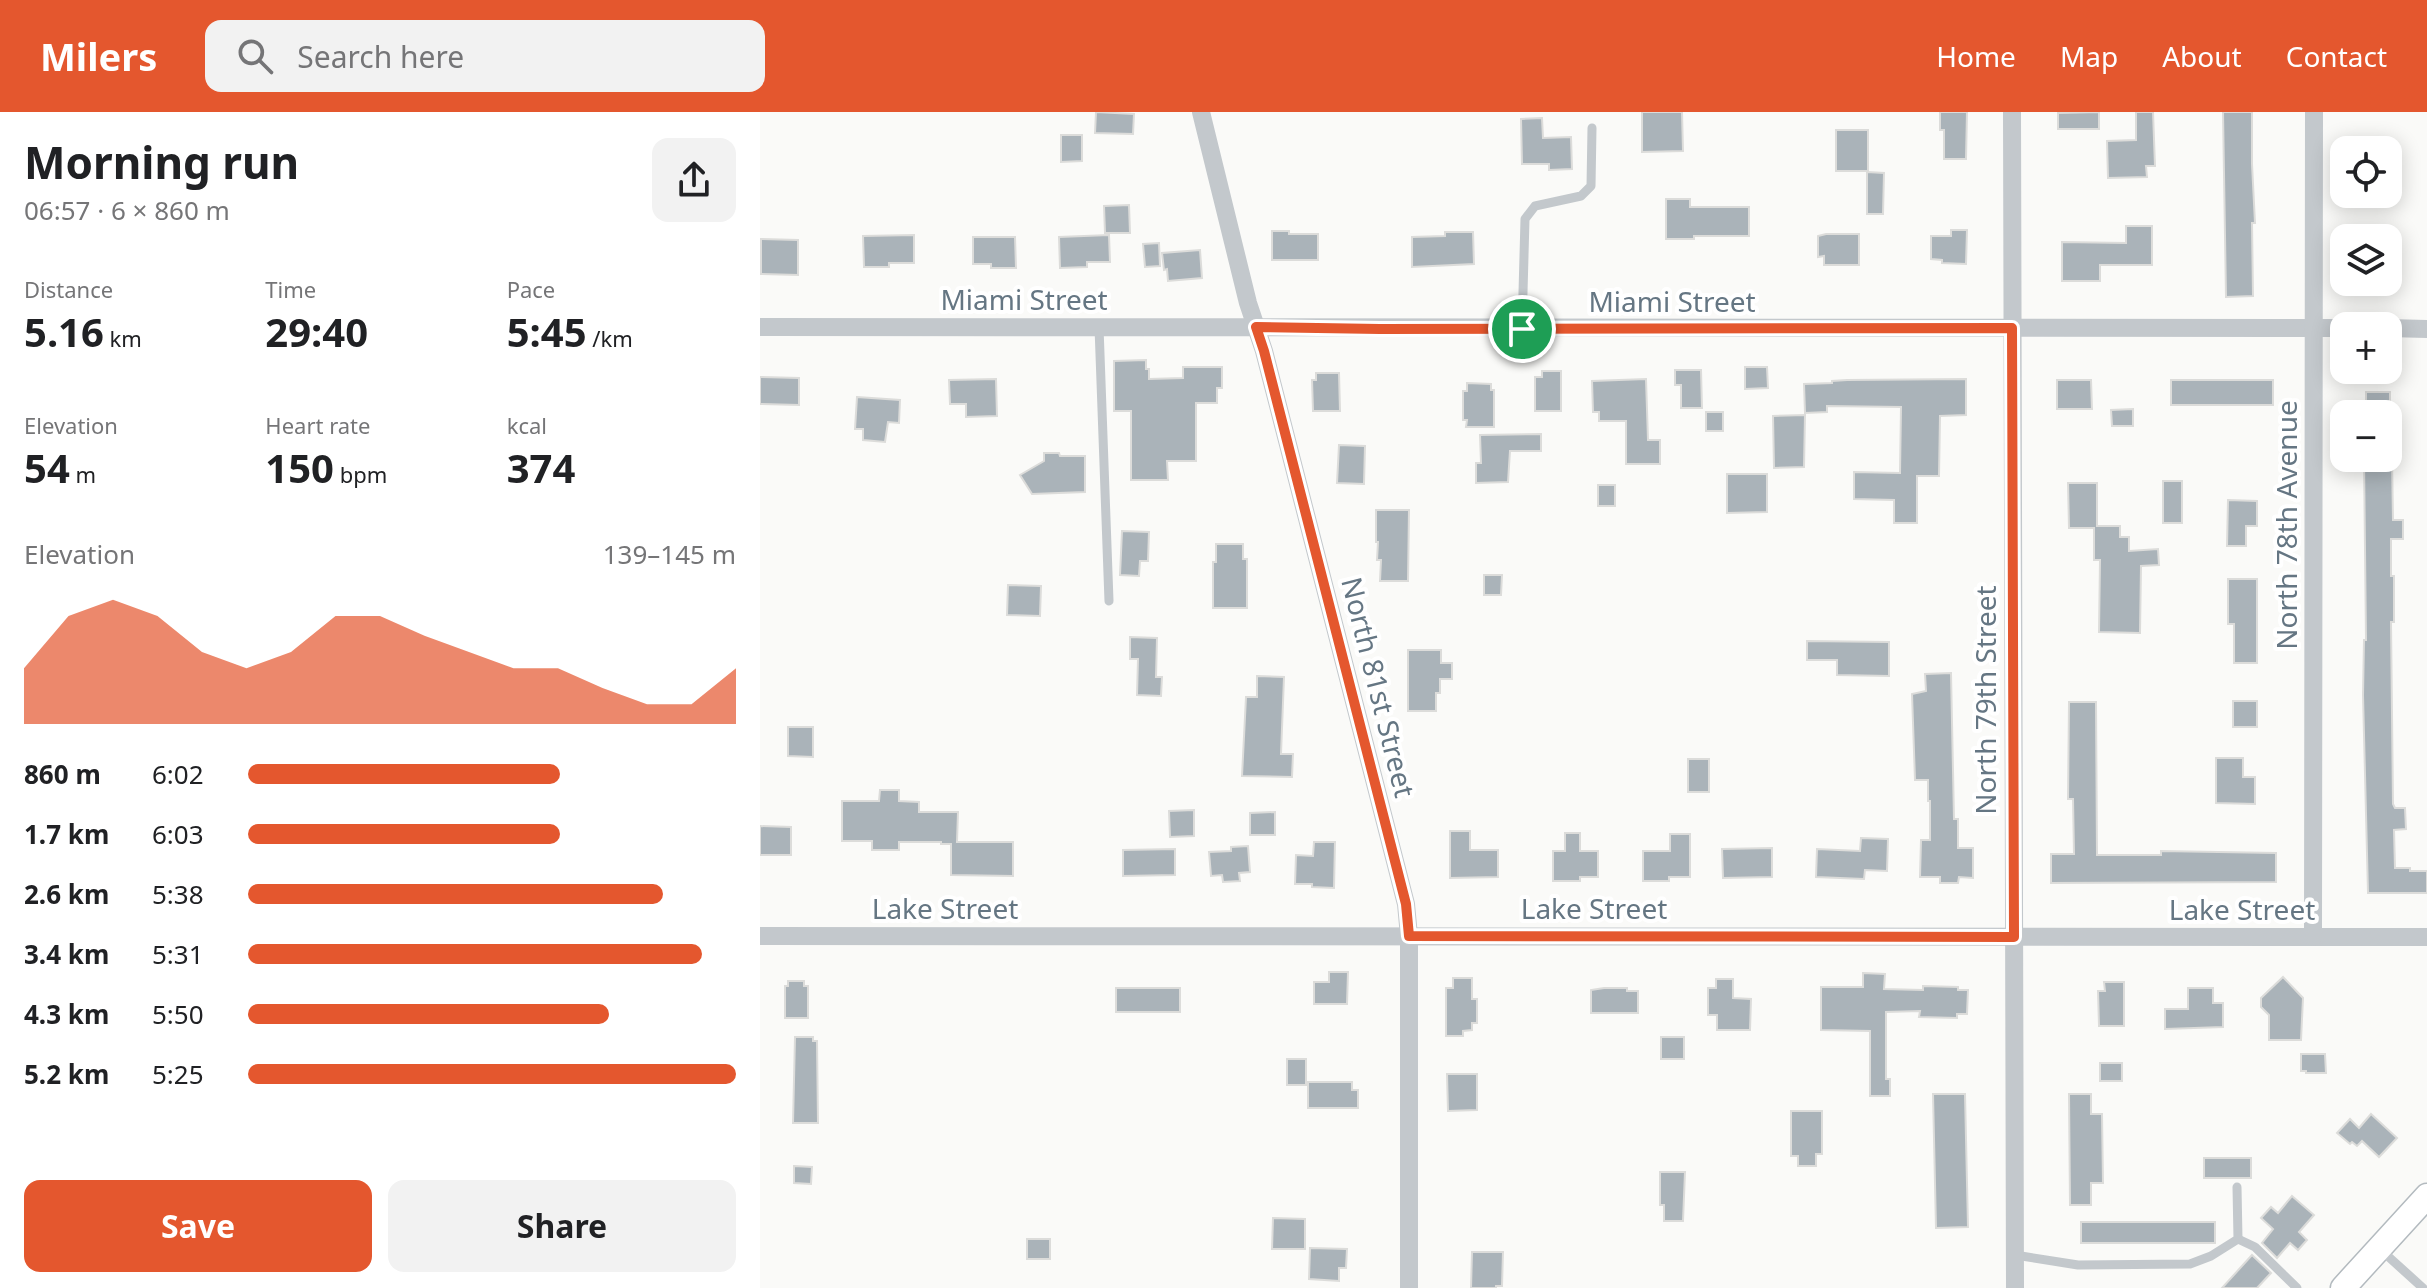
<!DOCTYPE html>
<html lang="en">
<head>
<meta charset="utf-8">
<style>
	:root { --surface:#fff; --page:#f2f2f2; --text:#202124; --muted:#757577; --accent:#e4572e }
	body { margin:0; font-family:"Noto Sans",sans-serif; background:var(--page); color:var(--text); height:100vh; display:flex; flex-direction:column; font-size:30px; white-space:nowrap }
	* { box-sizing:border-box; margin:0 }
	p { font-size:26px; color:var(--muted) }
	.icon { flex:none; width:44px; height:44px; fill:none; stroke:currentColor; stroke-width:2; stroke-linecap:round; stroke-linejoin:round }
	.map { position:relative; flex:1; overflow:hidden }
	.side { display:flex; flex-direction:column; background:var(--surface); width:760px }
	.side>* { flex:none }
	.fabs { position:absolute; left:1570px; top:24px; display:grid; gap:16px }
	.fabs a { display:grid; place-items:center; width:72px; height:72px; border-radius:16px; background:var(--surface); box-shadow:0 4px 20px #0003; font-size:40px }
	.pin { position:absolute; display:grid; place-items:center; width:68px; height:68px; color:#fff; margin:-34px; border:4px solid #fff; border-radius:50%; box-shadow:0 2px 8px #0007 }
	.round { display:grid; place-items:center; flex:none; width:84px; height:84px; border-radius:16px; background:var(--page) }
	.summary { display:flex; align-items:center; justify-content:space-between; height:136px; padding:0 24px }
	h1 { font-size:44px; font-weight:700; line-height:60px }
	.metrics { display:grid; grid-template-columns:repeat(3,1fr); gap:12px; height:136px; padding:8px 24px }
	.metrics div { display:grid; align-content:center }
	.metrics b { font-size:40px; font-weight:700 }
	.metrics small { font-size:22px; font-weight:400 }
	.metrics p { font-size:22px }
	.chart { height:224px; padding:16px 24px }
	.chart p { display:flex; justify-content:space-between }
	.chart svg { width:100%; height:144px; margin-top:8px; fill:var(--accent); opacity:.7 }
	.cta { display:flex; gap:16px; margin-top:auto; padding:16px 24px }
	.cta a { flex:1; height:92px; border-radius:16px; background:var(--accent); color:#fff; font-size:32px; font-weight:700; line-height:92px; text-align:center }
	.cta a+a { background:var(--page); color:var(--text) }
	ul { padding:0 24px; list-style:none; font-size:26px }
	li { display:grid; grid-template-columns:128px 96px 1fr; align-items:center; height:60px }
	li i { height:20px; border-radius:10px; background:var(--accent) }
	header { display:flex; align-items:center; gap:48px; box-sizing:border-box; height:112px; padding:0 40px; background:var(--accent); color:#fff }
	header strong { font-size:38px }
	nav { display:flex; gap:44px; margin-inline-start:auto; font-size:28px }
	.search { width:560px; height:72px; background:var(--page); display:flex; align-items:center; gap:20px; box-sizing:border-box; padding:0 28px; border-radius:16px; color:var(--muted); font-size:30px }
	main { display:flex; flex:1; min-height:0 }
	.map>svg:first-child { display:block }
	.building { fill:#aab3b9; stroke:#dcdcda; stroke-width:2 }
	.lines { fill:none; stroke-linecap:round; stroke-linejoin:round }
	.secondary-casing { stroke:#b3babf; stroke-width:27 }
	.lane { stroke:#c3c8cc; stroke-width:9 }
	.street { stroke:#c3c8cc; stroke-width:18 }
	.secondary { stroke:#fff; stroke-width:24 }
	.route-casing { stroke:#fff; stroke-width:16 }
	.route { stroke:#e4572e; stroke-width:10 }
	.labels { text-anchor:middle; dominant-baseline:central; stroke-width:8; stroke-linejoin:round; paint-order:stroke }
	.street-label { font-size:28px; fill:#657683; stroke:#fff }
</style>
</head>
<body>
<header>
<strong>Milers</strong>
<div class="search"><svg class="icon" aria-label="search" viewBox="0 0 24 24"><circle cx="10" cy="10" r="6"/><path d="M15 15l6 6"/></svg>Search here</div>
<nav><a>Home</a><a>Map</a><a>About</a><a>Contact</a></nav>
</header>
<main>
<section class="side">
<div class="summary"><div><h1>Morning run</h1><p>06:57 · 6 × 860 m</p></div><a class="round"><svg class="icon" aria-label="share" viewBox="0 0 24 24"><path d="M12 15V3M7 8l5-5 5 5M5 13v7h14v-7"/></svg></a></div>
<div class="metrics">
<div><p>Distance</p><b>5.16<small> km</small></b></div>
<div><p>Time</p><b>29:40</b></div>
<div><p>Pace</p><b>5:45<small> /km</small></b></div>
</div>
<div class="metrics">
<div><p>Elevation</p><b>54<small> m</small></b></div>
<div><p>Heart rate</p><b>150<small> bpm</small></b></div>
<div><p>kcal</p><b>374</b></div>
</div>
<div class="chart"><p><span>Elevation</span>139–145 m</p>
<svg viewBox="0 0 160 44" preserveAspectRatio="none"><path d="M0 44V27L10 11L20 6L30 11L40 22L50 27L60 22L70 11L80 11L90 17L100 22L110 27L120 27L130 33L140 38L150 38L160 27V44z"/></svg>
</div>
<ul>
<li><b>860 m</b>6:02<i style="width:64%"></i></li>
<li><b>1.7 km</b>6:03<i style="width:64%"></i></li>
<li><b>2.6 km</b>5:38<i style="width:85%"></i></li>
<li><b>3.4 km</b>5:31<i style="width:93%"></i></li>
<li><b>4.3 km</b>5:50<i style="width:74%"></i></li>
<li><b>5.2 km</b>5:25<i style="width:100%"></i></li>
</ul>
<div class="cta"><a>Save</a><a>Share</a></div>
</section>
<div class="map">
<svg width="1667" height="1176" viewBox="0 0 1667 1176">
	<rect width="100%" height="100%" fill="#fafaf8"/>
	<!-- building -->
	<g class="building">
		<polygon points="336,0 374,2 373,22 335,21"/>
		<polygon points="882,0 922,0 923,39 882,40"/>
		<polygon points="1180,0 1207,0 1206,47 1184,47 1184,18 1180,18"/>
		<polygon points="1339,0 1339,17 1298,17 1298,1"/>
		<polygon points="1376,0 1393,0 1395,54 1386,54 1387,65 1348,66 1347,29 1376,28"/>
		<polygon points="1463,0 1492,0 1492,52 1495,111 1492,111 1493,184 1466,185"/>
		<polygon points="782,6 783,26 811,25 812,57 789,58 789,52 762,52 761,7"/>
		<rect x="1076" y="18" width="32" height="41"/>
		<polygon points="301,23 322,23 322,49 301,50"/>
		<polygon points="1107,60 1124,61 1123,102 1107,102"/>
		<polygon points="906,87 930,87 930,95 989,95 989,124 934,124 934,127 906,127"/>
		<polygon points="369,93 370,121 345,121 344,94"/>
		<polygon points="1366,114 1392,114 1392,153 1340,153 1340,169 1302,169 1302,130 1366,131"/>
		<polygon points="1191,118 1207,118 1206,152 1182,151 1182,148 1171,147 1171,124 1191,124"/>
		<polygon points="512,119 529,119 529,122 558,122 558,148 512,148"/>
		<polygon points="685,120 713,120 714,152 652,155 652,125 685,124"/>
		<polygon points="1066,122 1099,122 1099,153 1064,153 1064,144 1058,145 1058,124"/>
		<polygon points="154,123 154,151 129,151 129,155 104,155 103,124"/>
		<polygon points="349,123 350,150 327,150 327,155 300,156 299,125"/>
		<polygon points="213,125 255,125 256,156 231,156 231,152 213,152"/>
		<polygon points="1,127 38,128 38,163 1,162"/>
		<polygon points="399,131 400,154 385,155 383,132"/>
		<polygon points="440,138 442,166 408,169 407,157 404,158 402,141"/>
		<polygon points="386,248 386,257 389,257 389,267 423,266 423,255 462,255 462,276 457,276 457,291 436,291 436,349 407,349 408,368 371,368 371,299 354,299 354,249"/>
		<polygon points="985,255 1007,255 1008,276 985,277"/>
		<polygon points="915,258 941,258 942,296 921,296 921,273 915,273"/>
		<polygon points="782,259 801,259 801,299 775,299 775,265 782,265"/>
		<polygon points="556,261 579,261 580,299 553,299 552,268 556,268"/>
		<polygon points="0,265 39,266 39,293 0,292"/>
		<polygon points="236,267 237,304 206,305 206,292 190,292 189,268"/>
		<polygon points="886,267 888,328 900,328 900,352 866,352 866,309 839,309 839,300 833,300 832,269"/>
		<polygon points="1206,267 1206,303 1180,304 1179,364 1157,364 1157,411 1134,411 1134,388 1094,387 1094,360 1140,361 1141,295 1067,294 1067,300 1045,301 1044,272 1072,271 1072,269 1087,268"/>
		<polygon points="1297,268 1331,268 1332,297 1297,297"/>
		<rect x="1411" y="268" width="102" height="25"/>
		<polygon points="707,271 731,272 731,278 734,278 734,315 706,315 707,308 703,308 703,279 707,279"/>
		<rect x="1606" y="280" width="24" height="22"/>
		<polygon points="97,285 140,288 139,311 128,310 125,330 103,328 103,317 95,317"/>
		<polygon points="1373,297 1373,314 1352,314 1351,298"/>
		<rect x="946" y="300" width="17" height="19"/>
		<polygon points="1045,303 1044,355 1014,356 1013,304"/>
		<polygon points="781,322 781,339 750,339 748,370 716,371 716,351 721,351 720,323"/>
		<polygon points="579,333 605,334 604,372 577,371"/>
		<polygon points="284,341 299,341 300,344 325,344 325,380 272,382 260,363 284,349"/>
		<polygon points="1604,346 1632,346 1633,408 1643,408 1643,427 1631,427 1631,464 1634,464 1634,510 1631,510 1633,692 1635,696 1645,696 1646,717 1634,718 1635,756 1650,756 1650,759 1667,759 1667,781 1608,781 1603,583 1604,528 1606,528"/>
		<polygon points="967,362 1007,362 1007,400 967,401"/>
		<rect x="1403" y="369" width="19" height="42"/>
		<polygon points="1308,371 1337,371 1337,414 1360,414 1360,425 1369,425 1369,439 1398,437 1399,453 1381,454 1380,521 1339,520 1340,448 1334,448 1334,416 1309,416"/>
		<rect x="838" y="373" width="17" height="21"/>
		<polygon points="1468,388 1497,389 1497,414 1486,414 1486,434 1467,434"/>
		<polygon points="616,398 649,398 648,469 620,469 621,448 617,448 618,430 616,430"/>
		<polygon points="362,419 389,420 388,449 380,449 379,464 360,463"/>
		<polygon points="456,432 483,432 483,447 487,447 487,496 453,496 453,450 456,450"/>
		<polygon points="724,463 742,463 741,483 724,483"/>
		<polygon points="1468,467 1497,467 1497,551 1474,551 1474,512 1468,512"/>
		<polygon points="248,473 281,474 280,504 247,503"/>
		<polygon points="370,525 397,526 396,565 402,565 401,584 377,583 378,547 370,547"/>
		<polygon points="1047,529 1129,530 1129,564 1077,563 1077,548 1047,548"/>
		<polygon points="648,538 681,538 681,551 692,551 692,567 680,567 680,581 676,581 676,599 648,599"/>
		<polygon points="1191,561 1194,707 1198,707 1198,736 1213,736 1213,766 1199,765 1198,771 1180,771 1180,765 1160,765 1161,728 1170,728 1170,689 1168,689 1168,668 1155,668 1152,582 1166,579 1165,562"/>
		<polygon points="497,564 524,565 521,642 533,642 532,665 482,664 486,585 497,585"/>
		<rect x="1473" y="589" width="24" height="26"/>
		<polygon points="1309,590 1336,590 1337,743 1401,743 1401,739 1516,741 1516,770 1291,771 1291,742 1314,742 1313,687 1308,687"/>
		<polygon points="28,615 53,615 53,645 28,644"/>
		<polygon points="1456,646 1483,646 1483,665 1495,665 1495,692 1456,691"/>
		<rect x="928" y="647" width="21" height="33"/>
		<polygon points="120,678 139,678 139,689 159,690 159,700 198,700 197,730 253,730 253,764 191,763 191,732 181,732 181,730 139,730 139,738 112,738 112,729 82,729 82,689 119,689"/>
		<polygon points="434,698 434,724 410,725 409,699"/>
		<polygon points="515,700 515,723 490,723 490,701"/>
		<polygon points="0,714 31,715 31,743 0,743"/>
		<polygon points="690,719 710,719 710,738 738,738 738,765 690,766"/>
		<polygon points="805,721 820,721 820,739 838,739 838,765 820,765 820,769 793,769 793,739 805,739"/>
		<polygon points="910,722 930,722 930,765 909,765 909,769 883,769 883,739 910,739"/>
		<polygon points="1101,726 1128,727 1127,759 1105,758 1104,767 1056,765 1057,737 1100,739"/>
		<polygon points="554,730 575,730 574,776 552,775 552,772 535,772 536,743 553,744"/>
		<polygon points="488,734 490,760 479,761 480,769 463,770 462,763 451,764 449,740 471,739 471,735"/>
		<polygon points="1012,736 1012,765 963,766 962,737"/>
		<polygon points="415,737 415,763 363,764 363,738"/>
		<polygon points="569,860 588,860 587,892 554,892 554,870 569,870"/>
		<polygon points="1103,861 1125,862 1124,877 1163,878 1163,874 1198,875 1198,878 1208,878 1207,902 1197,902 1197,906 1159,905 1160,899 1126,900 1126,967 1130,967 1130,984 1110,984 1110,919 1061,918 1061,875 1103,875"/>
		<polygon points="1523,865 1543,886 1541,928 1509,928 1509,903 1501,895 1501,886"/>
		<polygon points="693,866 712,866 712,887 717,887 717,911 712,911 712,918 703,919 703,924 686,924 686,876 693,876"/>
		<polygon points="956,867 973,867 973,886 991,887 990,918 957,918 957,903 948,903 948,876 956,876"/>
		<polygon points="28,869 44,869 44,874 48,874 48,906 25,906 25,874 28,874"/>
		<polygon points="1344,870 1364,870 1364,914 1339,914 1338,879 1345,879"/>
		<rect x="356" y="876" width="64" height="24"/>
		<polygon points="844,876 867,876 867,879 878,879 878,901 831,901 831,878"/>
		<polygon points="1428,876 1453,876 1453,891 1463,891 1463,915 1405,917 1405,897 1428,897"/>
		<polygon points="35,925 53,925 53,929 57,929 58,1011 33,1011"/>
		<rect x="901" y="925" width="23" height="22"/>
		<polygon points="1541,942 1565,942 1566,961 1546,961 1546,959 1541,959"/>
		<rect x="527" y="947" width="19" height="26"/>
		<rect x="1340" y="951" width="22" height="18"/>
		<polygon points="687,962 717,962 717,998 688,999"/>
		<polygon points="548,970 592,970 592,978 598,978 598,996 548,996"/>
		<polygon points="1173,982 1205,982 1208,1115 1176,1116"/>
		<polygon points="1309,982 1331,982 1331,1002 1342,1002 1343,1071 1331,1071 1331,1093 1310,1093"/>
		<polygon points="1031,999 1062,999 1062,1042 1056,1042 1056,1054 1038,1054 1038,1044 1031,1044"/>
		<polygon points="1611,1002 1637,1026 1619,1045 1602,1029 1597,1034 1592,1030 1590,1032 1577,1021 1590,1007 1599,1016"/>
		<rect x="1444" y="1046" width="47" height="20"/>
		<polygon points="34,1054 52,1055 51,1072 34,1071"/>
		<polygon points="900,1060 925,1060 923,1109 904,1109 904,1093 900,1093"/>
		<polygon points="1532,1084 1554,1103 1539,1120 1547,1128 1538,1138 1530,1131 1517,1146 1502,1131 1513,1117 1501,1106 1511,1095 1518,1101"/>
		<polygon points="513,1106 545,1107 545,1137 512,1137"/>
		<rect x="1321" y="1110" width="134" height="21"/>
		<rect x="267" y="1127" width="23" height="20"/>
		<polygon points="550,1136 587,1137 586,1156 579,1156 579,1169 549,1167"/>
		<polygon points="712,1140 743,1140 742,1174 736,1174 736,1176 711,1176"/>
		<polygon points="1492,1143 1511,1161 1497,1176 1462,1176"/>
	</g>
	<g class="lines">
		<defs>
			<polyline id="secondary" points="1583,1176 1667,1084"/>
		</defs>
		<!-- secondary casing -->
		<use href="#secondary" class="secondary-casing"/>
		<!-- lane -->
		<g class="lane">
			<polyline points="339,215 349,489"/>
			<polyline points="762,217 765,107 775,94 821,84 831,74 832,16"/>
			<polyline points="1478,1127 1495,1135 1537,1176"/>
			<polyline points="1621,1138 1663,1176"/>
			<polyline points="1255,1143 1318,1153 1430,1152 1451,1144 1478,1127 1477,1075"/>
		</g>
		<!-- street -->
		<g class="street">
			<polyline points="441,0 488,191 504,239 646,792 649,824 649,1176"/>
			<polyline points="1252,0 1255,1176"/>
			<polyline points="0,215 1584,216"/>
			<polyline points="1628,216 1667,217"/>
			<polyline points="0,824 1667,825"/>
			<polyline points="1553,825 1554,0"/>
		</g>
		<!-- secondary -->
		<use href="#secondary" class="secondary"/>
	</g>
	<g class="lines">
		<defs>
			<polygon id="route" points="496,215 620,217 1252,216 1254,825 649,824 646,792 504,239"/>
		</defs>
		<!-- route casing -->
		<use href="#route" class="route-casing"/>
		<!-- route -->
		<use href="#route" class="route"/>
	</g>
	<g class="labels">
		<!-- street labels -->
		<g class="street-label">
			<text x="264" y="187">Miami Street</text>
			<text x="912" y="189">Miami Street</text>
			<text transform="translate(1526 413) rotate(-90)">North 78th Avenue</text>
			<text transform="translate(619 575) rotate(76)">North 81st Street</text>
			<text transform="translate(1225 588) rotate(-90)">North 79th Street</text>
			<text x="185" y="796">Lake Street</text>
			<text x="834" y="796">Lake Street</text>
			<text x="1482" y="797">Lake Street</text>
		</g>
	</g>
</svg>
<div class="fabs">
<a><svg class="icon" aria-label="locate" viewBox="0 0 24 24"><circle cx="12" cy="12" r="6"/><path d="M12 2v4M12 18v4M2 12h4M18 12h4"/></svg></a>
<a><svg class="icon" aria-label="layers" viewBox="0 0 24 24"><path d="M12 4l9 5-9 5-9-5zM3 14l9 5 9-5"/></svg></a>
<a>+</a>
<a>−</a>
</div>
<div class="pin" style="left:762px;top:217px;background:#1e9e55"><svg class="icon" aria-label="arrive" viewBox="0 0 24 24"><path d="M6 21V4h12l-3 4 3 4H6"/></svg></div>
</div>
</main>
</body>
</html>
